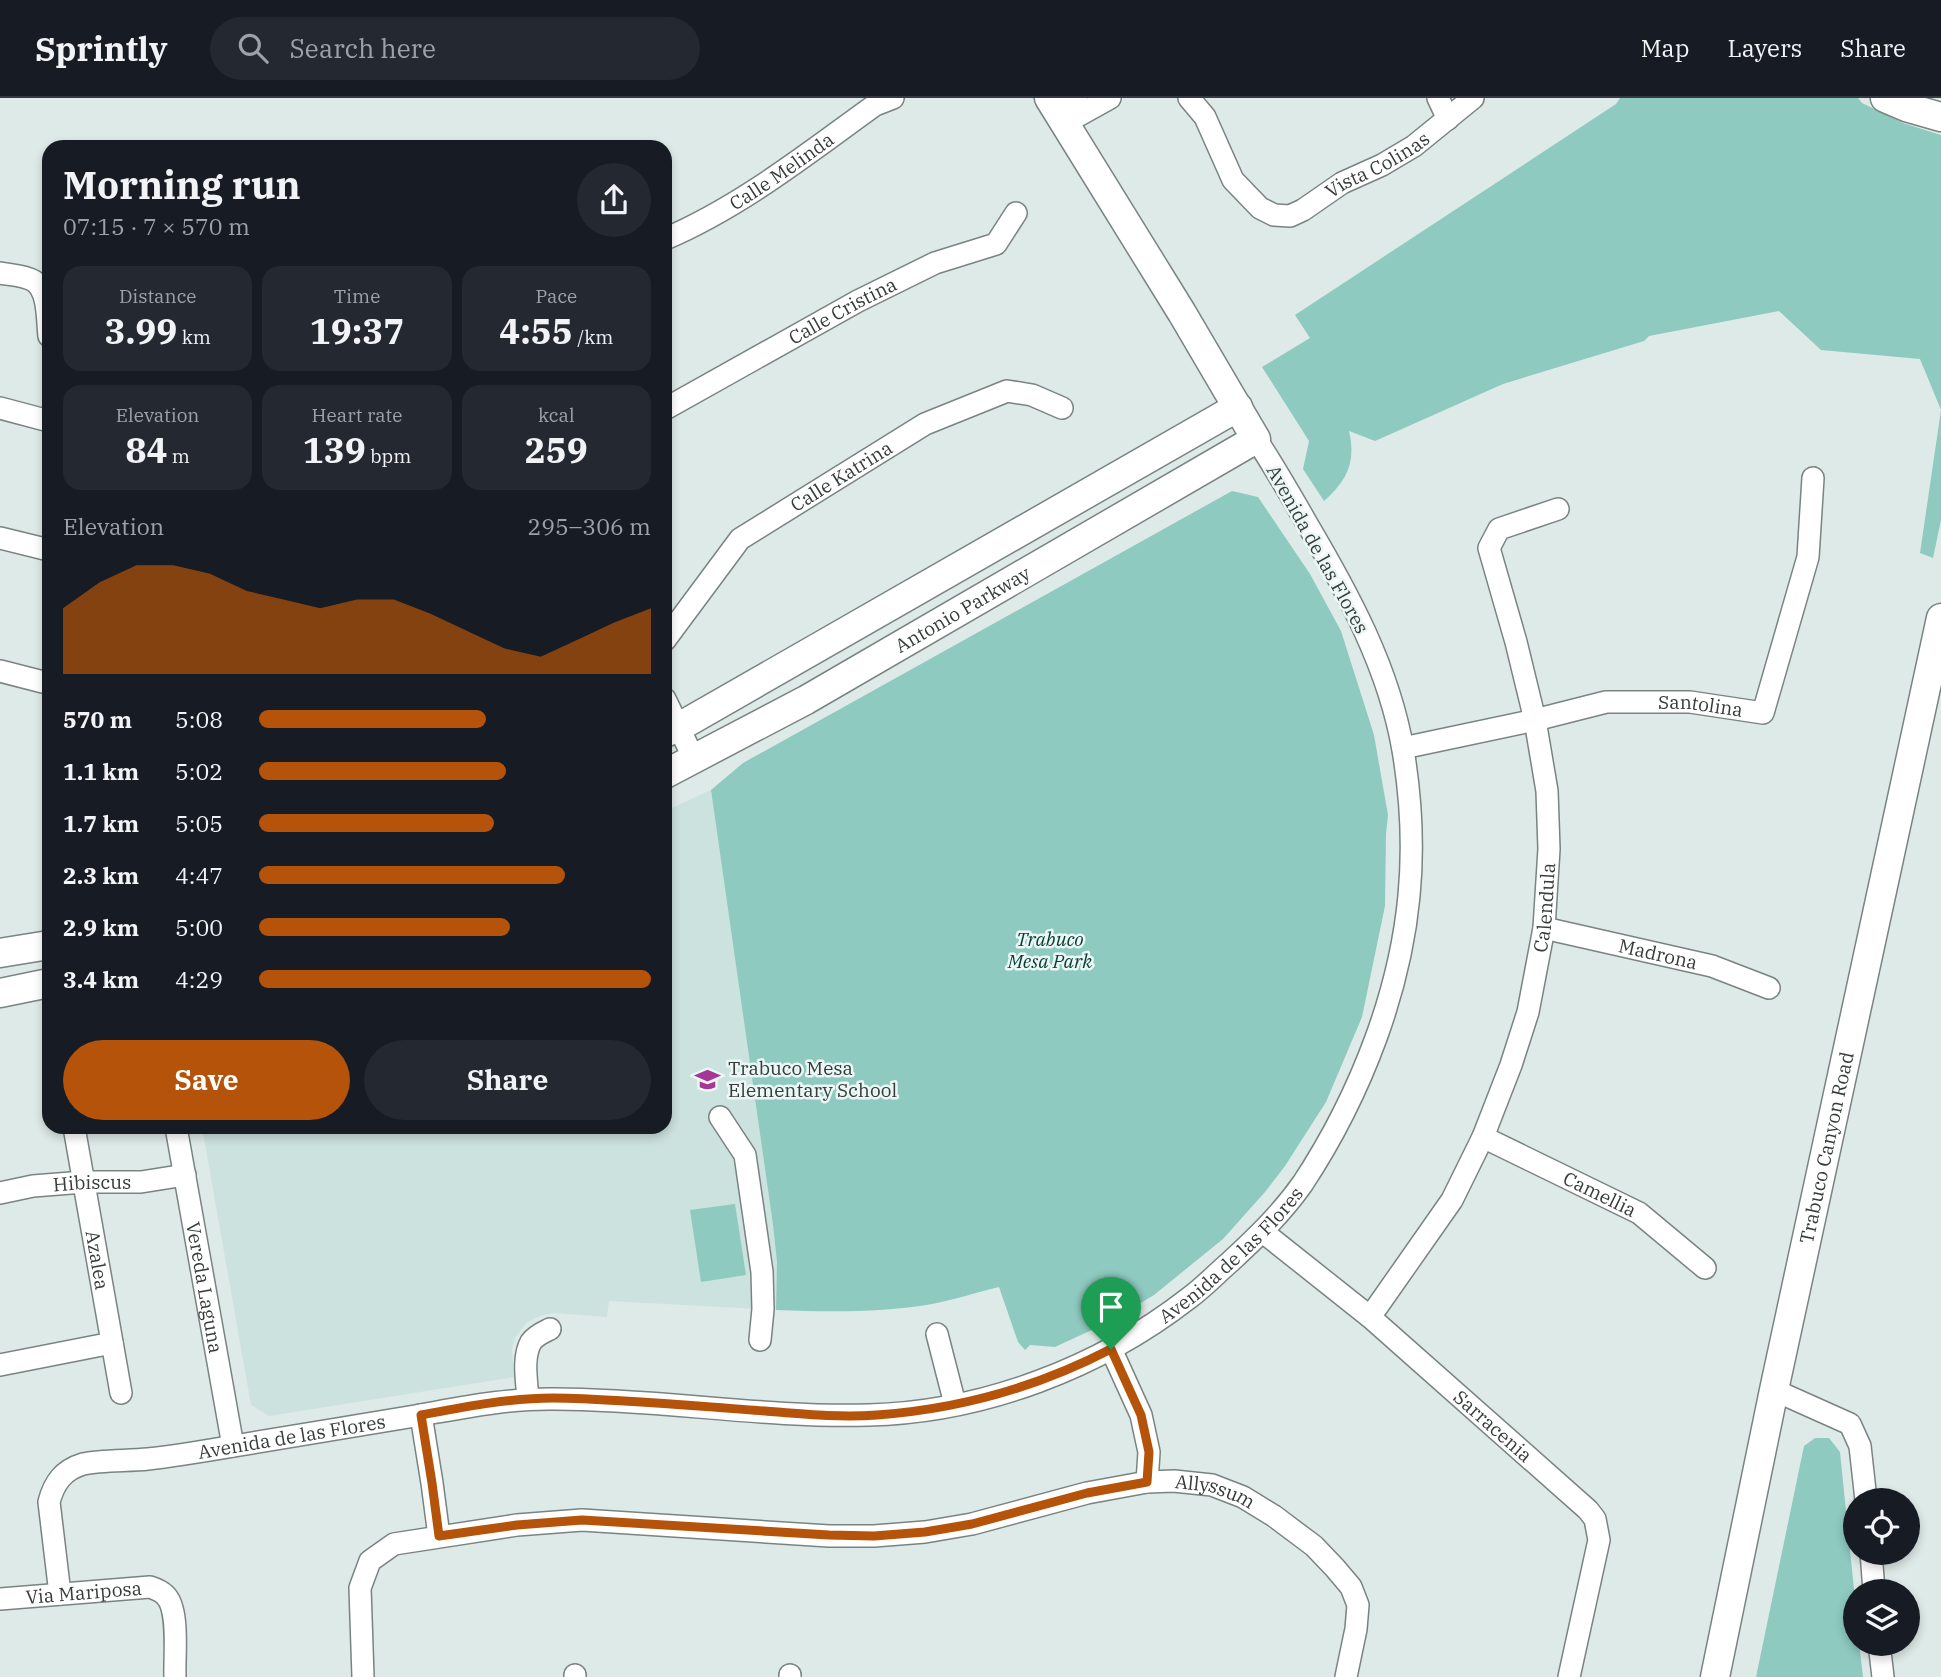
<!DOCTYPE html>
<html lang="en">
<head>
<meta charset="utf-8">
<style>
	:root { --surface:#171b24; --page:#242831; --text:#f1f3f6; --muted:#9ea1a6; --line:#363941; --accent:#b45309 }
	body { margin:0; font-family:"IBM Plex Serif",serif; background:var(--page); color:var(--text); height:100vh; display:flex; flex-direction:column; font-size:26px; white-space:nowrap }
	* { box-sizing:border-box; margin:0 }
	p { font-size:23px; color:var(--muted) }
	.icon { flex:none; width:38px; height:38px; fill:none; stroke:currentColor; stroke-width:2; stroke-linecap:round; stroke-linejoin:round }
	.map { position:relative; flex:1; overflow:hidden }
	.panel { position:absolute; left:42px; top:42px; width:630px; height:994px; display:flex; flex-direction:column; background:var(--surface); border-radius:21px; box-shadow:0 4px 10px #0003 }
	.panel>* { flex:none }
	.fabs { position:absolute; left:1843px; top:1390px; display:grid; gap:14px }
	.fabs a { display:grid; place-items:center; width:77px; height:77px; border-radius:50%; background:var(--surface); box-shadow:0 4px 10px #0003; font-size:35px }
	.pin { position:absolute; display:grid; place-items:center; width:60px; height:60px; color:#fff; margin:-72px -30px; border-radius:50% 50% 50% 0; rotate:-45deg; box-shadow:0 0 7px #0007 }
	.pin .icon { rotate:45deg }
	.round { display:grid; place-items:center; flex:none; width:74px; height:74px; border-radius:37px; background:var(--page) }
	.overview { display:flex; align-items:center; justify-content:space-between; height:119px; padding:0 21px }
	h1 { font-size:38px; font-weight:700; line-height:52px }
	.stats { display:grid; grid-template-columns:repeat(3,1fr); gap:10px; height:119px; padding:7px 21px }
	.stats div { display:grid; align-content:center; border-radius:18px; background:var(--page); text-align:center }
	.stats b { font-size:35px; font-weight:700 }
	.stats small { font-size:19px; font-weight:400 }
	.stats p { font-size:19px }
	.chart { height:196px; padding:14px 21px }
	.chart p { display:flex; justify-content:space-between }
	.chart svg { width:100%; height:126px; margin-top:7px; fill:var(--accent); opacity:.7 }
	.button { display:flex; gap:14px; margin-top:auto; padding:14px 21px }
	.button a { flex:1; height:80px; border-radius:42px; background:var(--accent); color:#fff; font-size:28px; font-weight:700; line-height:80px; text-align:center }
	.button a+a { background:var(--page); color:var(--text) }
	ul { padding:0 21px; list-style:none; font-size:23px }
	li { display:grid; grid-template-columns:112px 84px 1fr; align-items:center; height:52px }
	li i { height:18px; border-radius:9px; background:var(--accent) }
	header { display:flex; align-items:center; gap:42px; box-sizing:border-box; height:98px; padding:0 35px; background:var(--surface); border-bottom:2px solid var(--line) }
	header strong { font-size:33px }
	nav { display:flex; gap:38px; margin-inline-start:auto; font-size:24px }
	.search { width:490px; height:63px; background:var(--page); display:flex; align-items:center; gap:18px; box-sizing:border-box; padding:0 24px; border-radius:38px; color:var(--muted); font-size:26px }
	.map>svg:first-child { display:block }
	.built { fill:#cce2de }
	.green { fill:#8ecac0 }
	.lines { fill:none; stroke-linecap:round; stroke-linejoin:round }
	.minor-casing { stroke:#798482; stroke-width:24 }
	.major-casing { stroke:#798482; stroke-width:31 }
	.minor { stroke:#fff; stroke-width:21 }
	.major { stroke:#fff; stroke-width:28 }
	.route-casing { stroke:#fff; stroke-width:14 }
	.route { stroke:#b45309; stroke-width:9 }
	.labels { text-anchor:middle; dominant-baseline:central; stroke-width:5; stroke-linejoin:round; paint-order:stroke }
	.street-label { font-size:19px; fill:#373c3b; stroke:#ebf7f5 }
	.park-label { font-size:19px; font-style:italic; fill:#063b35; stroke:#ebf7f5 }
	.poi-label { font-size:19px; fill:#373c3b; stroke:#ebf7f5; text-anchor:start }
</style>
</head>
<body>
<header>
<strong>Sprintly</strong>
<div class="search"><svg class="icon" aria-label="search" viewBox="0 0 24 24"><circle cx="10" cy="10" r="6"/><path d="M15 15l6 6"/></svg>Search here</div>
<nav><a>Map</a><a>Layers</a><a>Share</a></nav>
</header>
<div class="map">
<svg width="1941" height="1579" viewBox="0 0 1941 1579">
	<rect width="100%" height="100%" fill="#deeae7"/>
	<!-- built -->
	<polygon class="built" points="711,692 773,1127 777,1164 776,1212 609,1203 607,1219 554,1215 540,1218 526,1225 515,1240 512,1251 514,1279 269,1318 251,1307 202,1029 665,1029 665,713"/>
	<!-- green -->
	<g class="green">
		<path d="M1620 0H1858L1862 5 1903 25 1941 37V422L1933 460 1920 455 1941 312 1920 261 1821 252 1779 213 1649 238 1644 243 1503 286 1375 343 1349 333C1356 363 1348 382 1324 403L1303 371 1309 343 1262 269 1310 240 1295 217 1616 6Z"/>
		<path d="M1232 393 1258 399 1310 476 1341 533 1374 637 1388 717 1386 736 1385 808 1362 919 1326 1004 1285 1068 1265 1094 1223 1141 1154 1197 1109 1224 1055 1249 1030 1247 1025 1252 1018 1244 999 1189C977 1194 954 1202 932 1206 880 1215 828 1214 776 1212L777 1164 773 1127 711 692 743 665Z"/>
		<polygon points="735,1106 746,1177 701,1184 690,1112"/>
		<polygon points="1815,1340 1829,1340 1840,1354 1855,1501 1855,1545 1859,1545 1863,1579 1756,1579 1804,1348"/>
	</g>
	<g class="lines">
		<defs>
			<g id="minor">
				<path id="s1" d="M1189 0 1205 19 1233 82 1260 110 1274 117 1290 118 1303 112 1342 85 1382 67 1414 48 1473 0"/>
				<polyline points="1438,0 1448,21"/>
				<polyline points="1057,12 1077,0"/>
				<polyline points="1065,25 1110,0"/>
				<path id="s2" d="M665 141C742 108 808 55 875 7L893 0"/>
				<path d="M0 175C11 177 24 177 34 183 49 193 47 222 49 238"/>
				<polyline points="0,310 49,323"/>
				<path id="s3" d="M665 311 858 203 935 165 996 146 1016 115"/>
				<polyline points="0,440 49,452"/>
				<path id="s4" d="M665 542 740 441 925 326 1007 293 1032 297 1062 310"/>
				<polyline points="0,573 43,584 49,583"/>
				<polyline points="665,601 694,661"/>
				<path id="s5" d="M1403 650 1535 622 1606 604H1690L1763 615 1808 459 1813 380"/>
				<path id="s6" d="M1544 830 1712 868 1769 890"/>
				<polyline points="720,1019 745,1057 762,1174 763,1211 760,1242"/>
				<path id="s7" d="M74 1029 121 1295"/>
				<path id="s8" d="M176 1029 233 1348"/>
				<path id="s9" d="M1483 1039 1639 1115 1705 1170"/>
				<path id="s10" d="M0 1095 33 1088 84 1084H141L185 1077"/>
				<path id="s11" d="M1263 1134 1370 1219 1588 1412 1595 1421 1599 1442 1569 1579"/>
				<path id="s12" d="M1370 1219 1452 1102 1483 1039 1511 967 1528 914 1544 830 1549 751 1547 693 1535 622 1516 544 1489 450 1499 431 1558 411"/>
				<polyline points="937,1236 955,1306"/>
				<polyline points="1111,1251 1141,1317 1149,1354 1147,1384"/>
				<polyline points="0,1267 112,1245"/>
				<polyline points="1774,1292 1850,1326 1860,1348 1866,1402"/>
				<path d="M528 1301C527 1284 522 1260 531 1244 536 1237 544 1234 550 1231"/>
				<polyline points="421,1317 432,1385 439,1438"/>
				<polyline points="1871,1454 1874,1493"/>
				<path id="s13" d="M60 1496 49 1404C54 1385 63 1372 83 1366 101 1362 128 1363 148 1361 176 1358 205 1353 234 1348 294 1338 355 1328 415 1318 461 1310 508 1300 555 1301 660 1301 764 1320 869 1317 983 1314 1099 1270 1189 1200 1204 1189 1216 1176 1230 1164 1256 1140 1282 1115 1303 1085 1332 1041 1358 989 1376 940 1411 844 1420 753 1403 652 1389 570 1348 495 1306 424 1290 396 1274 368 1256 341"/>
				<path id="s14" d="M0 1501 150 1489C156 1491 161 1493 165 1497 180 1511 174 1559 175 1579"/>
				<polyline points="1879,1545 1883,1579"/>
				<path id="s15" d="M363 1579 360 1490 370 1463 394 1446 517 1427 582 1422 829 1438H874L925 1434 972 1426 1087 1395 1147 1384 1174 1383 1212 1387 1243 1399 1274 1418 1314 1448 1335 1470 1351 1489 1358 1507 1356 1531 1346 1579"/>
				<polyline points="575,1579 575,1577"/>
				<polyline points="790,1579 790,1577"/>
			</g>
			<g id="major">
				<polyline points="1885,0 1906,9 1941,19"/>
				<polyline points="665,635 679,629 1238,309"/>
				<path id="s16" d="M665 676 806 602 1256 341 1182 215 1049 0"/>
				<polyline points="0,855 49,847"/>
				<polyline points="0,895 49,885"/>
				<path id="s17" d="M1715 1579 1774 1292 1941 520"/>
			</g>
		</defs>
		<!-- minor casing -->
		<use href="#minor" class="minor-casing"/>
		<!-- major casing -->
		<use href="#major" class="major-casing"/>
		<!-- minor -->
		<use href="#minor" class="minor"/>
		<!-- major -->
		<use href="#major" class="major"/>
	</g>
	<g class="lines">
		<defs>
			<path id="route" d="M1111 1251 1141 1317 1149 1354 1147 1384 1087 1395 972 1426 925 1434 874 1438 829 1437 582 1422 517 1427 439 1438 432 1385 421 1317C464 1309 509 1300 553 1300 624 1301 695 1308 765 1313 802 1316 840 1320 877 1317 959 1311 1038 1289 1111 1251Z"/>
		</defs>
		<!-- route casing -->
		<use href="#route" class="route-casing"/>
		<!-- route -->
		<use href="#route" class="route"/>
	</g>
	<!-- icons -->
	<defs>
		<symbol id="school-bare" viewBox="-9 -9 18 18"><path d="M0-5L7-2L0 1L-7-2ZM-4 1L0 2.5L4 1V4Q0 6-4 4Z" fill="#a53897" stroke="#ebf7f5" stroke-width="2.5" paint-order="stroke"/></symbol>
	</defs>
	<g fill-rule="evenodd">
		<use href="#school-bare" x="690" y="964" width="35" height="35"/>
	</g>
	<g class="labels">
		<!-- street labels -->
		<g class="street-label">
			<text stroke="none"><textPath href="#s1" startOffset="266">Vista Colinas</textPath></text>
			<text stroke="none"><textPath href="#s2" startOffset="135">Calle Melinda</textPath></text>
			<text stroke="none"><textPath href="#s3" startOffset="203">Calle Cristina</textPath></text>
			<text stroke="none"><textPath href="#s4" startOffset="245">Calle Katrina</textPath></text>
			<text transform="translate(1318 451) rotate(61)">Avenida de las Flores</text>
			<text stroke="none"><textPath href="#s16" startOffset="340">Antonio Parkway</textPath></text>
			<text stroke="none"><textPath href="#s5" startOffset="303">Santolina</textPath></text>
			<text stroke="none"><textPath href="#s12" startOffset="452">Calendula</textPath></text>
			<text stroke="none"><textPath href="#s6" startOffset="117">Madrona</textPath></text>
			<text stroke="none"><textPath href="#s17" startOffset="541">Trabuco Canyon Road</textPath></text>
			<text stroke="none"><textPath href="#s10" startOffset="93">Hibiscus</textPath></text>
			<text stroke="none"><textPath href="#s9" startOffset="130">Camellia</textPath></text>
			<text stroke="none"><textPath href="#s13" startOffset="1344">Avenida de las Flores</textPath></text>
			<text stroke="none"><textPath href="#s7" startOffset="135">Azalea</textPath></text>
			<text stroke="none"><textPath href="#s8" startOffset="163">Vereda Laguna</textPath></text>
			<text stroke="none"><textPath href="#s11" startOffset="301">Sarracenia</textPath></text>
			<text stroke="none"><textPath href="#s13" startOffset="357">Avenida de las Flores</textPath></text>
			<text stroke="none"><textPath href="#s15" startOffset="978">Allyssum</textPath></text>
			<text stroke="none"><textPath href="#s14" startOffset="84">Via Mariposa</textPath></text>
		</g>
		<!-- park labels -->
		<g class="park-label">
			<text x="1050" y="841">Trabuco<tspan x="1050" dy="22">Mesa Park</tspan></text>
		</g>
		<!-- poi labels -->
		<g class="poi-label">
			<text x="728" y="970">Trabuco Mesa<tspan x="728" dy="22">Elementary School</tspan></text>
		</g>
	</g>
</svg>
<div class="fabs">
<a><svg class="icon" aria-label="locate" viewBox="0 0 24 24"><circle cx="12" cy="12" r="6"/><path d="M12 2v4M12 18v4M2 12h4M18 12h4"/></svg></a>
<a><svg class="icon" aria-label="layers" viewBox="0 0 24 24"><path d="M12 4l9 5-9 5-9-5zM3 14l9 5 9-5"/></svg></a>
</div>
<div class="pin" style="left:1111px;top:1251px;background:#1e9e55"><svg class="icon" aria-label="arrive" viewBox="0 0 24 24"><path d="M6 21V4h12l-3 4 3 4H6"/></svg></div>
<section class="panel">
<div class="overview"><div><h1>Morning run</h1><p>07:15 · 7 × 570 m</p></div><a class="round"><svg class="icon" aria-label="share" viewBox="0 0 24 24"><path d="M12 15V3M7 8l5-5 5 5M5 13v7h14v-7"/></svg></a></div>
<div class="stats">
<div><p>Distance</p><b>3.99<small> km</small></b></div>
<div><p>Time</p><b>19:37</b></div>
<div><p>Pace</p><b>4:55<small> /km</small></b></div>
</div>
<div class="stats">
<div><p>Elevation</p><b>84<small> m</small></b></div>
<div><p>Heart rate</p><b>139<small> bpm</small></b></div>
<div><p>kcal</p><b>259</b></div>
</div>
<div class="chart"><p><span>Elevation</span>295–306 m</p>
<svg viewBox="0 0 160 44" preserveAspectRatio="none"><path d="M0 44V21L10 12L20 6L30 6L40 9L50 15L60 18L70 21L80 18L90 18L100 23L110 29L120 35L130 38L140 32L150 26L160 21V44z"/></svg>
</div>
<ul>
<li><b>570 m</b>5:08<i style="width:58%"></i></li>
<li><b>1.1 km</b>5:02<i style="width:63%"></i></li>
<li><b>1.7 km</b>5:05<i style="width:60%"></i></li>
<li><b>2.3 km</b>4:47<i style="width:78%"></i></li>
<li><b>2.9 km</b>5:00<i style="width:64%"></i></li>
<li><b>3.4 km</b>4:29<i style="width:100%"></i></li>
</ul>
<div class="button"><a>Save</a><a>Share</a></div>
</section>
</div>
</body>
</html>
